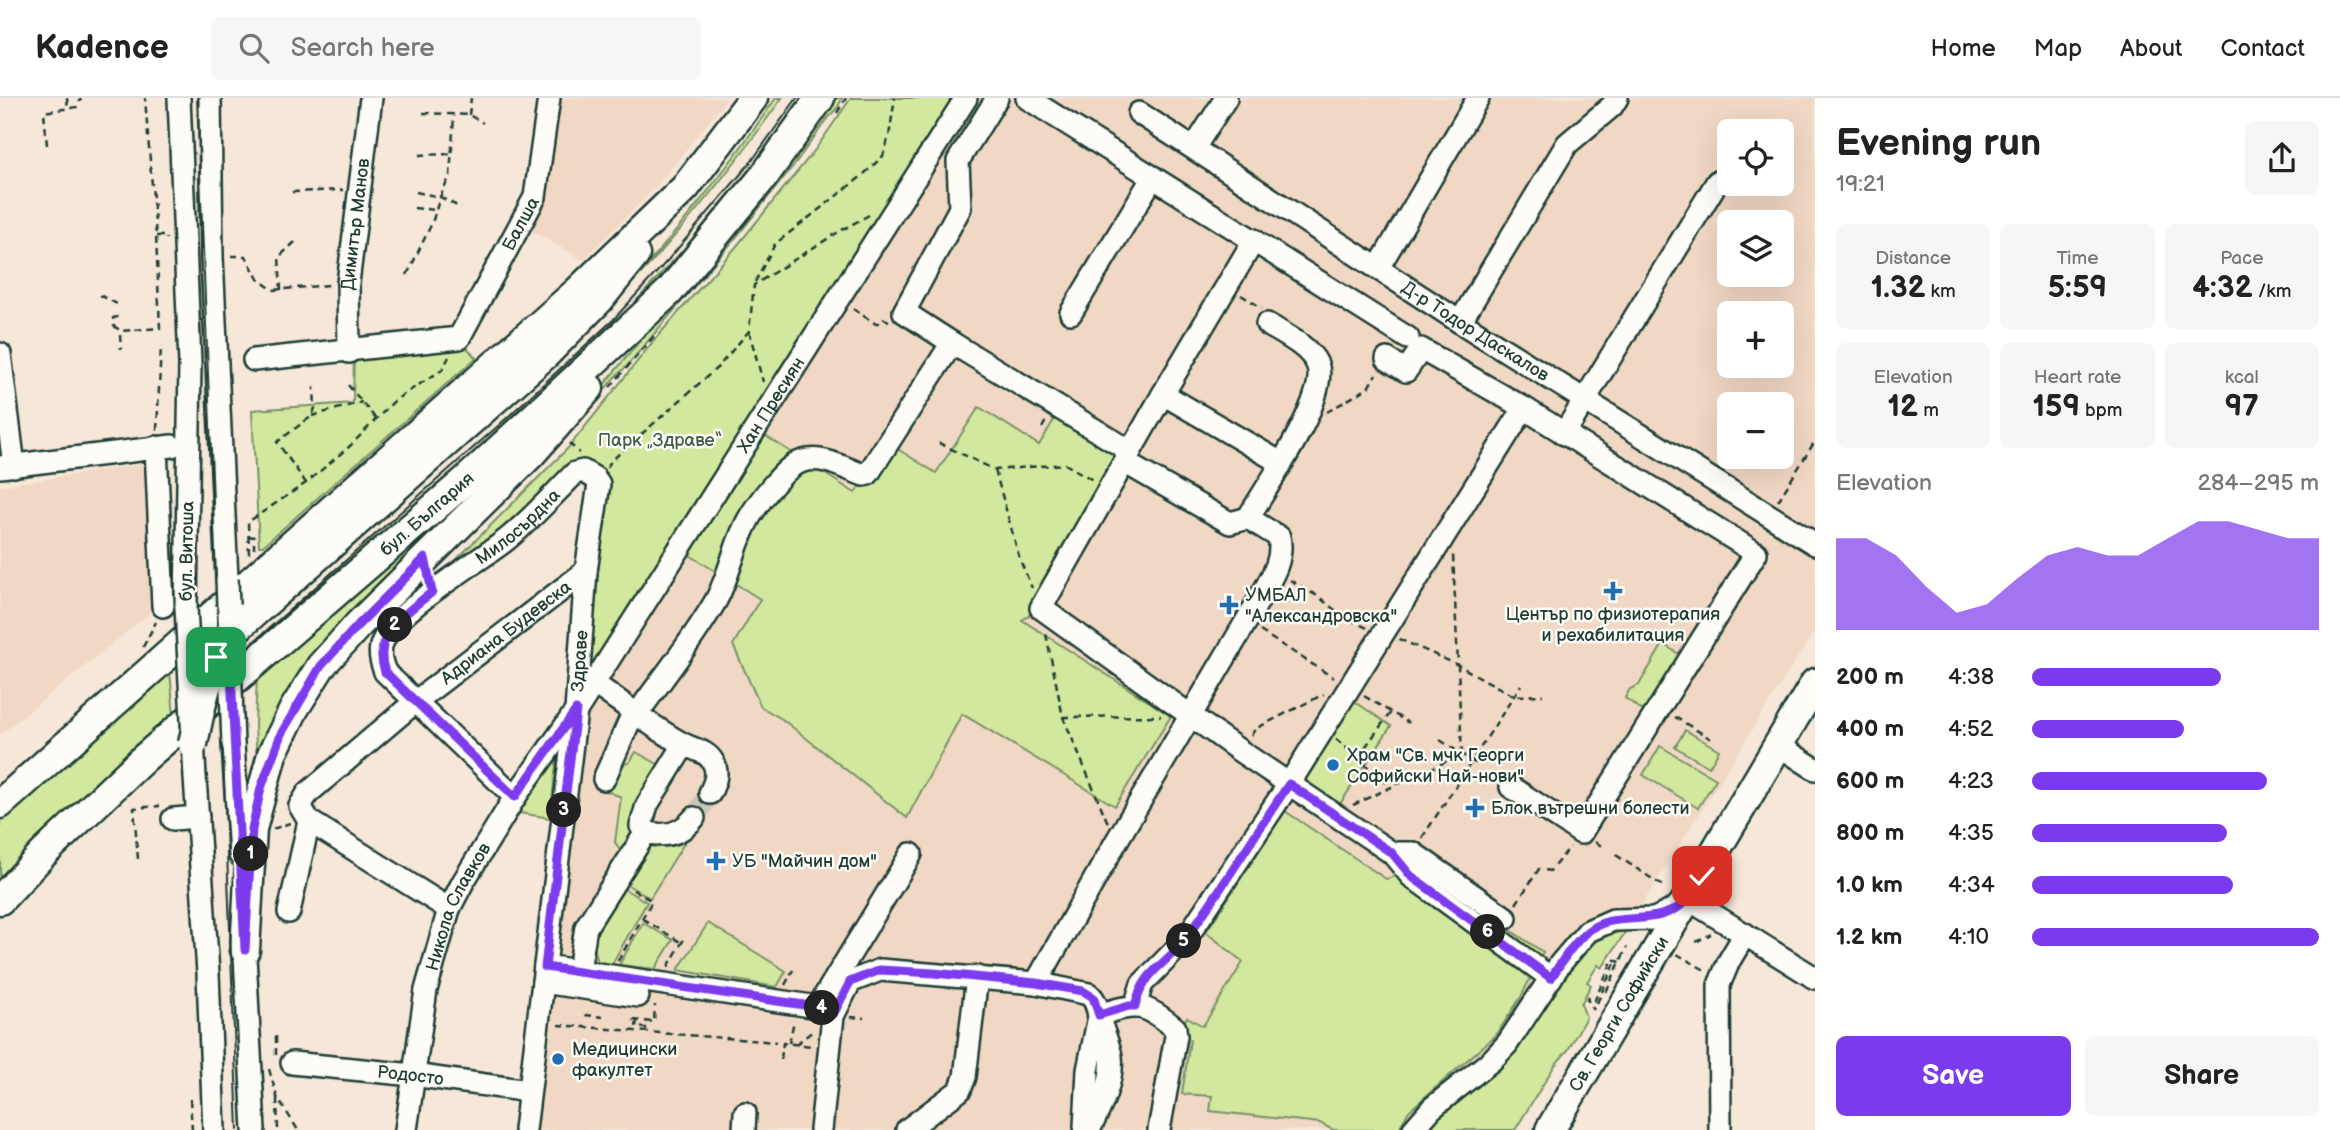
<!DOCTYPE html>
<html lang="en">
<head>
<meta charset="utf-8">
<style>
	:root { --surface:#fff; --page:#f6f6f6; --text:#222; --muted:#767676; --line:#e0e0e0; --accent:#7c3aed }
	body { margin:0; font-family:"Balsamiq Sans",sans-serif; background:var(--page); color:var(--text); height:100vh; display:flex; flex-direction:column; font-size:26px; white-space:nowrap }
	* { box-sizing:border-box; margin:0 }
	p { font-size:23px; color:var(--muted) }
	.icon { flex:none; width:38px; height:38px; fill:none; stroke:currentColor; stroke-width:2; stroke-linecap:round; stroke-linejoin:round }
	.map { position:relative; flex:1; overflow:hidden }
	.sheet { display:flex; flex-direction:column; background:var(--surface); width:525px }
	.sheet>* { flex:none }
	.controls { position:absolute; left:1717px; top:21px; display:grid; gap:14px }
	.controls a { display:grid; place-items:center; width:77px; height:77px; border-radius:10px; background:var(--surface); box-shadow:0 7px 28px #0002; font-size:35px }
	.pin { position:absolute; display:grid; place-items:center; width:60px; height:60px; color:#fff; margin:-30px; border-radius:14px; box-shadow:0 4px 10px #0006 }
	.km { position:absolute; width:35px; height:35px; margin:-18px; border-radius:50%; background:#222; color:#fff; font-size:19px; line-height:35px; text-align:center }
	.round { display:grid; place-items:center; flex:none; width:74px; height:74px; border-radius:10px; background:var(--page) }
	.head { display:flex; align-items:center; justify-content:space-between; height:119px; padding:0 21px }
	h1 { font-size:38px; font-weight:700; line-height:52px }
	.figures { display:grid; grid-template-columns:repeat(3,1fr); gap:10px; height:119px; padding:7px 21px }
	.figures div { display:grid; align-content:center; border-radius:10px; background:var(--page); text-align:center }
	.figures b { font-size:30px; font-weight:700 }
	.figures small { font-size:19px; font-weight:400 }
	.figures p { font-size:19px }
	.chart { height:196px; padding:14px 21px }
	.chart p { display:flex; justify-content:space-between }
	.chart svg { width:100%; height:126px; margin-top:7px; fill:var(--accent); opacity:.7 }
	.primary-button { display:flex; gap:14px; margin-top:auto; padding:14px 21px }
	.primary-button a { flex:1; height:80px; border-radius:10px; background:var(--accent); color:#fff; font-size:28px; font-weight:700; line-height:80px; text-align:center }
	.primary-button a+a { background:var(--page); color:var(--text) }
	ul { padding:0 21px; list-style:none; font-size:23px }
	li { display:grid; grid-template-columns:112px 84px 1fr; align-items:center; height:52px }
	li i { height:18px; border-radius:9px; background:var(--accent) }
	header { display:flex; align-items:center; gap:42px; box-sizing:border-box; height:98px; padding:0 35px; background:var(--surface); border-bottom:2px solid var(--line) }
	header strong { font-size:33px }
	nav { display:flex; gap:38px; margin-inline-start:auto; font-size:24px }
	.search { width:490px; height:63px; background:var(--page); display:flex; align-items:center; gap:18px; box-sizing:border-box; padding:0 24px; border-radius:10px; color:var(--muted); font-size:26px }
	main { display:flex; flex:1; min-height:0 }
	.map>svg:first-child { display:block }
	.built { fill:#f1d8c4; fill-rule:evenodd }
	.green { fill:#d2e89e; stroke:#789269; stroke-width:2 }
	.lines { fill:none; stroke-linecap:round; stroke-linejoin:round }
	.minor-tunnel { stroke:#cbc5b8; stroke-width:21; stroke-dasharray:21 10; stroke-linecap:butt }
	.minor-casing { stroke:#1f3d34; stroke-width:26 }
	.major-casing { stroke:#1f3d34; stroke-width:33 }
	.path { stroke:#1f3d34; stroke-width:2.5; stroke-dasharray:7 5; stroke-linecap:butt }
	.minor { stroke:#fdfcf7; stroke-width:21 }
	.major { stroke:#fdfcf7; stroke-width:28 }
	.tram { stroke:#1f3d34; stroke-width:2 }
	.minor-bridge-casing { stroke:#1f3d34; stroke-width:26; stroke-linecap:butt }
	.major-bridge-casing { stroke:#1f3d34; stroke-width:33; stroke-linecap:butt }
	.minor-bridge { stroke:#fdfcf7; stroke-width:21 }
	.major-bridge { stroke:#fdfcf7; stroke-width:28 }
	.route-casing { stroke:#fff; stroke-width:14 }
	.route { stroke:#7c3aed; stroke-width:9 }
	.poi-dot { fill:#1f6fb2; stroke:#fdfcf7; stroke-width:2.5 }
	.labels { text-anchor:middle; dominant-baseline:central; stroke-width:5; stroke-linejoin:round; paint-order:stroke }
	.street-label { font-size:18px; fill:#1f3d34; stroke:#fdfcf7 }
	.park-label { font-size:18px; fill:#435f49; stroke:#fdfcf7 }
	.poi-label { font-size:18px; fill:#1f3d34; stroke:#fdfcf7; text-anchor:start }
</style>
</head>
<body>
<header>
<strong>Kadence</strong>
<div class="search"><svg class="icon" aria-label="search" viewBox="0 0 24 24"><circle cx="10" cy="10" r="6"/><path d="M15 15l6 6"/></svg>Search here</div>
<nav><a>Home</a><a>Map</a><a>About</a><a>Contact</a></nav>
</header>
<main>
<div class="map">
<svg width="1815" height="1032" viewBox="0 0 1815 1032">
	<rect width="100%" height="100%" fill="#f6e7d9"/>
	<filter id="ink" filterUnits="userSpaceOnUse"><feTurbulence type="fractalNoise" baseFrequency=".0143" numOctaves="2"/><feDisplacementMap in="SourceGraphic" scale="14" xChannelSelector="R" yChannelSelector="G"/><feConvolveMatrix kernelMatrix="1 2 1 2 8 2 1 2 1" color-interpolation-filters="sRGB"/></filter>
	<g filter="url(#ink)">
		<!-- built -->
		<g class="built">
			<polygon points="557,0 728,0 655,90 583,162 527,130"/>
			<path d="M966 0H1815V532L1602 870 1598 867 1587 884 1591 887 1581 906 1586 919 1568 952 1555 967 1515 1032H525L576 613ZM1729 33H1782V86H1729ZM1729 124H1782V177H1729ZM1729 215H1782V268H1729ZM1729 306H1782V359H1729Z"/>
			<polygon points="150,365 158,508 0,637 0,388"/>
		</g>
		<!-- green -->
		<g class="green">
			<path d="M776 0H782C737 63 690 124 637 180L636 179C687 123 733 62 776 0Z"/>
			<polygon points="801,0 806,0 756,68 685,154 616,230 614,227 684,151 754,66"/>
			<polygon points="837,0 842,0 838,9 828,20 794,67 738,137 626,269 615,279 556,349 442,465 442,462 554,347 644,238 735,135"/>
			<polygon points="851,0 956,0 586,586 607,391 595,369 521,422 459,470 453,465 568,350 656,240 736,149 815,52"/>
			<polygon points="459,240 476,260 263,448 259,448 252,312 353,305 354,253"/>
			<polygon points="979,309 1039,347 1060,312 1130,353 1041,510 1022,522 1171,618 1115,708 962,616 907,720 782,621 761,609 733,547 760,501 688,456 764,337 855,395 888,345 936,375"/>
			<polygon points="524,348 339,538 258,680 255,628 257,576"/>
			<polygon points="1663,546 1682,558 1646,615 1625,600 1630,591 1639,587"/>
			<polygon points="170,572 174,619 0,783 0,721"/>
			<polygon points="1348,599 1391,628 1336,712 1293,684"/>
			<polygon points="1685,632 1719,652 1709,669 1675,649"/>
			<polygon points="559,642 550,720 514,714"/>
			<polygon points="1660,648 1716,681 1698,710 1643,677"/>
			<polygon points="636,654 663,669 635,734 622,756 615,744 621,699 606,693 611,676 619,666 629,665"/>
			<polygon points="1285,713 1386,781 1418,771 1543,854 1521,899 1496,937 1409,1013 1398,1032 1333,1032 1320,1025 1210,1013 1212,998 1182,996 1190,942 1179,940 1180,931 1187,919 1203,928 1243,864 1206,834"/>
			<polygon points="693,731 650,800 621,783 645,745"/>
			<polygon points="619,788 647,804 612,866 598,865 592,840"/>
			<polygon points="643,825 673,842 655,871 619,867"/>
			<polygon points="708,825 786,873 777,889 678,872"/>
			<path d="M1626 833 1602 870 1598 867 1587 884 1591 887 1581 906 1586 919 1568 952 1555 967 1515 1032H1424L1570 864C1589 847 1599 837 1626 833Z"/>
		</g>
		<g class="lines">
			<!-- minor-tunnel -->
			<polyline class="minor-tunnel" points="694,720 710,695"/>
			<defs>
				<g id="minor">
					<polyline points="179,0 190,266 186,509"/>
					<polyline points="210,0 212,159 227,481"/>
					<polyline points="997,0 958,63 960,110 904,214 952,245 1130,353"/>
					<polyline points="1027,0 1408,240"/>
					<path id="s1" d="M1139 15 1460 224 1815 446"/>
					<polyline points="1194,50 1226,0"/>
					<polyline points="1254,142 1163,296 1041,510 1240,653 1392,755 1413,755 1506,820"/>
					<polyline points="1378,170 1478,0"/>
					<polyline points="1071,215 1153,79"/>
					<polyline points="1460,224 1567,46 1612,8 1617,0"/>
					<path id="s2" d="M349 254 348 185 371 0"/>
					<polyline points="0,256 14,368"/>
					<polyline points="1387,261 1406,273 1421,251 1524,310 1756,455 1581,735 1511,689"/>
					<path id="s3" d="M254 262 459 240 535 99 549 0"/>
					<polyline points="1163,296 1281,365"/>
					<polyline points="1564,336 1717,84"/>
					<polyline points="156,349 163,508"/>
					<polyline points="1124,364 1230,425 1248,420"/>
					<polyline points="0,369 172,348"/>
					<path d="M594 586C624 605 653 631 685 647 695 652 707 653 713 664 719 675 715 684 710 695"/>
					<path d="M645 605C669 572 694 540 715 504 727 483 732 458 742 435 749 417 761 401 774 386 782 377 790 367 803 363 824 357 845 371 864 377L868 376 952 245"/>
					<polyline points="233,646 240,757"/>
					<path d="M684 647 647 707 641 728 646 734C665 740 681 736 694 720"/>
					<polyline points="1778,647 1815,671"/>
					<polyline points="195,679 208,875 214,1032"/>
					<polyline points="604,681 634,613"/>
					<path id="s4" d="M515 699 385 574C382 566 379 558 381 548 390 515 477 465 506 442 531 422 553 397 575 375L583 373 595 380 599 386 586 473 576 613 525 1032"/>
					<polyline points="173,721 198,719"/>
					<polyline points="1392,755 1411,778 1551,880"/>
					<path id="s5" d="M449 811 309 723 300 708 308 695 415 604 586 473"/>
					<polyline points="289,814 309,723"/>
					<polyline points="244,838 254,1032"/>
					<polyline points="545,868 818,909 834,915"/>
					<polyline points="579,872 586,829 646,734"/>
					<polyline points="543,884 638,898"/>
					<path d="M1036 885 1116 744 1260 500C1271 480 1284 462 1279 439L1248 420C1265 391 1331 297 1317 266 1309 248 1283 236 1267 226"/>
					<polyline points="1135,908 1142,886 1185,842 1289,686 1524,310"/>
					<polyline points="818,909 911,756"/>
					<path d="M1099 917C1137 905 1143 904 1175 930L1176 938 1159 1032"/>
					<path id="s6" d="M292 965 413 977 529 993"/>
					<polyline points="1085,1029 1088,972 1098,923"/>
					<path id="s7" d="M406 1032 426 892 449 811 463 784 515 699 576 613 966 0"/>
					<polyline points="744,1032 745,1015"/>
					<path d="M821 1032 833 918 850 884 880 872 1036 885 1089 896C1098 904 1098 915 1101 926 1104 936 1109 947 1111 958 1114 983 1100 1011 1089 1032"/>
					<polyline points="907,1032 960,992 965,979 977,879"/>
					<polyline points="1413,1032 1432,1010 1492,962 1507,946 1560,866 1588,833 1613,822 1654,821 1669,814 1688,801 1815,880"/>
					<polyline points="1720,1032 1719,887 1729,863 1745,836"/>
				</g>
				<g id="major">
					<polyline points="229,537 546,256 599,202 635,157"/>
					<polyline points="0,706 578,193 685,90 753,0"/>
					<path id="s8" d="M0 802 43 756 142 662 466 382 669 194 764 78 820 0"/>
					<polyline points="245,852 252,731 272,656 294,611 321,568 359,526 531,356 589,290"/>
					<path id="s9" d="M1550 1032 1815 585"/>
				</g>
			</defs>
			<!-- minor casing -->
			<use href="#minor" class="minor-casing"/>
			<!-- major casing -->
			<use href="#major" class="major-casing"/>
			<!-- path -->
			<g class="path">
				<polyline points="67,0 68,10"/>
				<polyline points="423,15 469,17 483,25"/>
				<polyline points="837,15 846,0"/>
				<polyline points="469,17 471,0"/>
				<polyline points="47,47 44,14 77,9 81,0"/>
				<polyline points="419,57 451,56"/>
				<polyline points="292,94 343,92"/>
				<polyline points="416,94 440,99 461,110"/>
				<polyline points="414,110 436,112"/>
				<polyline points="156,138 166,138 166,141"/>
				<polyline points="231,158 246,158 258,181 273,192 329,187"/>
				<polyline points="407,177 432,125 440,99 450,78 454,18"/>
				<polyline points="755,184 775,146 862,78 883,58 889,38 895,0"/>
				<polyline points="281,192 279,159 295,144"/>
				<polyline points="100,197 117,206"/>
				<polyline points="1241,197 1262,210"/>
				<polyline points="853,211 876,226 884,221 889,223"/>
				<polyline points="118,219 113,220 114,228 121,233 160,230 156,138 145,0"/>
				<polyline points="749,233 763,284"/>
				<polyline points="120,237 121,251"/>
				<polyline points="348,287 376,321"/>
				<polyline points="610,289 656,236"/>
				<polyline points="1327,314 1368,290 1376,276"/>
				<polyline points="312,318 362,304"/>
				<polyline points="1042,330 1046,323"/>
				<polyline points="157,332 161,248"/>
				<polyline points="569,345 579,355"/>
				<polyline points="939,345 995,372 1065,366 1093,382"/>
				<polyline points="607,370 611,363 718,269 749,233 754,187 840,133 869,117"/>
				<polyline points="995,372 1020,462 1032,490"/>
				<polyline points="306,385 277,344 312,318 315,310 314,289"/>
				<polyline points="1778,403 1815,343"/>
				<polyline points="248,438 254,439 254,451"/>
				<polyline points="249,456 248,424 306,385 350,348 395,302 442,272 449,259"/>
				<polyline points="1290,482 1319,499 1341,517 1367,530"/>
				<polyline points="1260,533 1334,580"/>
				<polyline points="1046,536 1063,619 1108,725"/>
				<polyline points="1399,541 1456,566 1514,598 1543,597"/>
				<polyline points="143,549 156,524"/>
				<polyline points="1364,598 1409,625"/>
				<polyline points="1063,619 1161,618"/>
				<polyline points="1675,619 1711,641"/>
				<polyline points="1251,638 1255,631 1324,596"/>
				<polyline points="1336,641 1391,689"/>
				<polyline points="1440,642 1480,668"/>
				<polyline points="1358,659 1391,614"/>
				<polyline points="1353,707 1462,656 1453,457"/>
				<polyline points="273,731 290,725"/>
				<polyline points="1422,740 1521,587"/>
				<polyline points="1595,744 1605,750"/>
				<polyline points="1616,757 1666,790"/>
				<polyline points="138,761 134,710 160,708"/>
				<polyline points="1516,806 1539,771 1550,773 1570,749"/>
				<polyline points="643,821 682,845"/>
				<polyline points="1696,844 1711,836"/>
				<polyline points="1677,856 1703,871 1708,870"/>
				<polyline points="618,863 652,803 630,790"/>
				<polyline points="668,869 684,841"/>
				<polyline points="785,887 793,872"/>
				<polyline points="1606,894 1627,849"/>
				<polyline points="1589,898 1587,901 1594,912"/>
				<polyline points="1594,904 1613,861 1622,865"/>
				<polyline points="1597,905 1616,863"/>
				<polyline points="585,917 603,919"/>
				<polyline points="850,919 864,920"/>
				<polyline points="633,922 654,924 655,907"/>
				<polyline points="637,922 636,929 646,930 646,934"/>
				<polyline points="558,927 776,944"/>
				<polyline points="789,945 794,923"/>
				<polyline points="796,946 813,933"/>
				<polyline points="276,957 276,938"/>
				<polyline points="781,961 783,945 813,948"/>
				<polyline points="269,971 277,999 298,1032"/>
				<polyline points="277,1000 278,1032"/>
				<polyline points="190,1001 192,1032"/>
			</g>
			<!-- minor -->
			<use href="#minor" class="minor"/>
			<!-- major -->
			<use href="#major" class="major"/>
			<!-- tram -->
			<g class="tram">
				<polyline points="197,0 238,1032"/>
				<path d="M228 608C231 585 234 565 250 547L498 328 613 222 668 162 751 64 797 0"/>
			</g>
			<defs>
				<g id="minor-bridge">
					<polyline points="227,481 228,507"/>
					<polyline points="186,509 195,679"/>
					<polyline points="229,537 233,646"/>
				</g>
				<path id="major-bridge" d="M193 646C202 603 206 576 229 537"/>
			</defs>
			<!-- minor-bridge casing -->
			<use href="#minor-bridge" class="minor-bridge-casing"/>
			<!-- major-bridge casing -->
			<use href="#major-bridge" class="major-bridge-casing"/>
			<!-- minor-bridge -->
			<use href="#minor-bridge" class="minor-bridge"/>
			<!-- major-bridge -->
			<use href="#major-bridge" class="major-bridge"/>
		</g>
	</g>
	<g class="lines" filter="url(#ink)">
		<defs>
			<path id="route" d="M216 559 229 537 245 852 252 731 261 690 281 636 321 568 359 526 425 460 432 494C406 516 371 536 385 574L515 699 576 612 545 869 818 909 834 915 850 884 880 872 934 875 1036 885 1083 893 1093 899 1099 917 1129 908H1135C1144 871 1166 868 1186 840 1223 790 1254 737 1289 686L1392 755 1411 778 1551 880C1561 865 1573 845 1588 833 1617 810 1658 833 1688 801 1694 795 1698 785 1702 778"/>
		</defs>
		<!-- route casing -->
		<use href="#route" class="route-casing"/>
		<!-- route -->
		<use href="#route" class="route"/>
	</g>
	<!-- markers -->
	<g class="poi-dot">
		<path d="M1609.5 482.5h7v7h7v7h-7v7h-7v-7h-7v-7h7z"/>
		<path d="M1225.5 496.5h7v7h7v7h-7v7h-7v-7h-7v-7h7z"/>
		<circle cx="1333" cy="667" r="7"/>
		<path d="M1471.5 699.5h7v7h7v7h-7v7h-7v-7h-7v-7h7z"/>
		<path d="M712.5 752.5h7v7h7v7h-7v7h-7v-7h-7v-7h7z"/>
		<circle cx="558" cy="961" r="7"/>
	</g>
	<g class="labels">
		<!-- street labels -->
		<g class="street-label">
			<text stroke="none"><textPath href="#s3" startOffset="336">Балша</textPath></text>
			<text stroke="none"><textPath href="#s2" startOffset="128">Димитър Манов</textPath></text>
			<text stroke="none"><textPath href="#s1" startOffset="401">Д-р Тодор Даскалов</textPath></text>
			<text stroke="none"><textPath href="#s7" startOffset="824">Хан Пресиян</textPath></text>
			<text stroke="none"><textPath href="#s8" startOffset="576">бул. България</textPath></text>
			<text stroke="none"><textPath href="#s4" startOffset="390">Милосърдна</textPath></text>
			<text transform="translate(187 453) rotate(-89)">бул. Витоша</text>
			<text stroke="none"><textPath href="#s5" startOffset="453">Адриана Будевска</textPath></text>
			<text transform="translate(580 563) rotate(-86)">Здраве</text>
			<text stroke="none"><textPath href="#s7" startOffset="231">Никола Славков</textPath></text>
			<text stroke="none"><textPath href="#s9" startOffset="135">Св. Георги Софийски</textPath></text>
			<text stroke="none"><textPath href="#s6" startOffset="119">Родосто</textPath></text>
		</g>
		<!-- park labels -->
		<g class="park-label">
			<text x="660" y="342">Парк „Здраве“</text>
		</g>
		<!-- poi labels -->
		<g class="poi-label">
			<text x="1245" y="497">УМБАЛ<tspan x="1245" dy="21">"Александровска"</tspan></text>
			<text x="1613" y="516" text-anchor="middle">Център по физиотерапия<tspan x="1613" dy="21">и рехабилитация</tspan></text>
			<text x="1347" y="657">Храм "Св. мчк Георги<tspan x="1347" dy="21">Софийски Най-нови"</tspan></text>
			<text x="1491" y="710">Блок вътрешни болести</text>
			<text x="732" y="763">УБ "Майчин дом"</text>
			<text x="572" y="951">Медицински<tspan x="572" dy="21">факултет</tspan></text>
		</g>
	</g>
</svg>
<div class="controls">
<a><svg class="icon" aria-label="locate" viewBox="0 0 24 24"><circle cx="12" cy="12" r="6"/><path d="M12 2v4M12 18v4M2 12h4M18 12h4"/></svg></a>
<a><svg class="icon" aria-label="layers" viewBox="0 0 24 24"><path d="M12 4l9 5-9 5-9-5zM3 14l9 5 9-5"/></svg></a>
<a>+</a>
<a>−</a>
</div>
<div class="pin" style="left:216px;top:559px;background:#1e9e55"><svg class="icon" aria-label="arrive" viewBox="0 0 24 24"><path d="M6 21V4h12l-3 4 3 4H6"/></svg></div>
<div class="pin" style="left:1702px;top:778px;background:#d93025"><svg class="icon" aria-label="check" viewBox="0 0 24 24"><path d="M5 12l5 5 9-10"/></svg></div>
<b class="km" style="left:251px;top:756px">1</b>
<b class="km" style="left:395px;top:527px">2</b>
<b class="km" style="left:564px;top:712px">3</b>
<b class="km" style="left:822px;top:910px">4</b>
<b class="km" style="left:1184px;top:843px">5</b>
<b class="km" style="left:1488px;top:834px">6</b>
</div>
<section class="sheet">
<div class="head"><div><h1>Evening run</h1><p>19:21</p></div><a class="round"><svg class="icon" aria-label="share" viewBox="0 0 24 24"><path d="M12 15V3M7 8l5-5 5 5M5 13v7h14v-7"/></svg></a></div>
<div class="figures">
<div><p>Distance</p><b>1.32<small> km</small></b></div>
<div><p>Time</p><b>5:59</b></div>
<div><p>Pace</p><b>4:32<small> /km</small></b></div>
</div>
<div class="figures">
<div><p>Elevation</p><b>12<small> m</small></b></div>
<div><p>Heart rate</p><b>159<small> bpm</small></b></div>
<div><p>kcal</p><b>97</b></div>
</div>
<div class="chart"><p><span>Elevation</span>284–295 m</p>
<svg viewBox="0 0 160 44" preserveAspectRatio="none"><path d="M0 44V12L10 12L20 18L30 29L40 38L50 35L60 26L70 18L80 15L90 18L100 18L110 12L120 6L130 6L140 9L150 12L160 12V44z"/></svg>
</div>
<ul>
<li><b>200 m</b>4:38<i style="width:66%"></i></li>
<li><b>400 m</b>4:52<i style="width:53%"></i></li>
<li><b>600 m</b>4:23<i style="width:82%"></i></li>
<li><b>800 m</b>4:35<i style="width:68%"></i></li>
<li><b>1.0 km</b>4:34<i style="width:70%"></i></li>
<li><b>1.2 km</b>4:10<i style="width:100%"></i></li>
</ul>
<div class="primary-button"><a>Save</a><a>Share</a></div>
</section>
</main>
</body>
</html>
